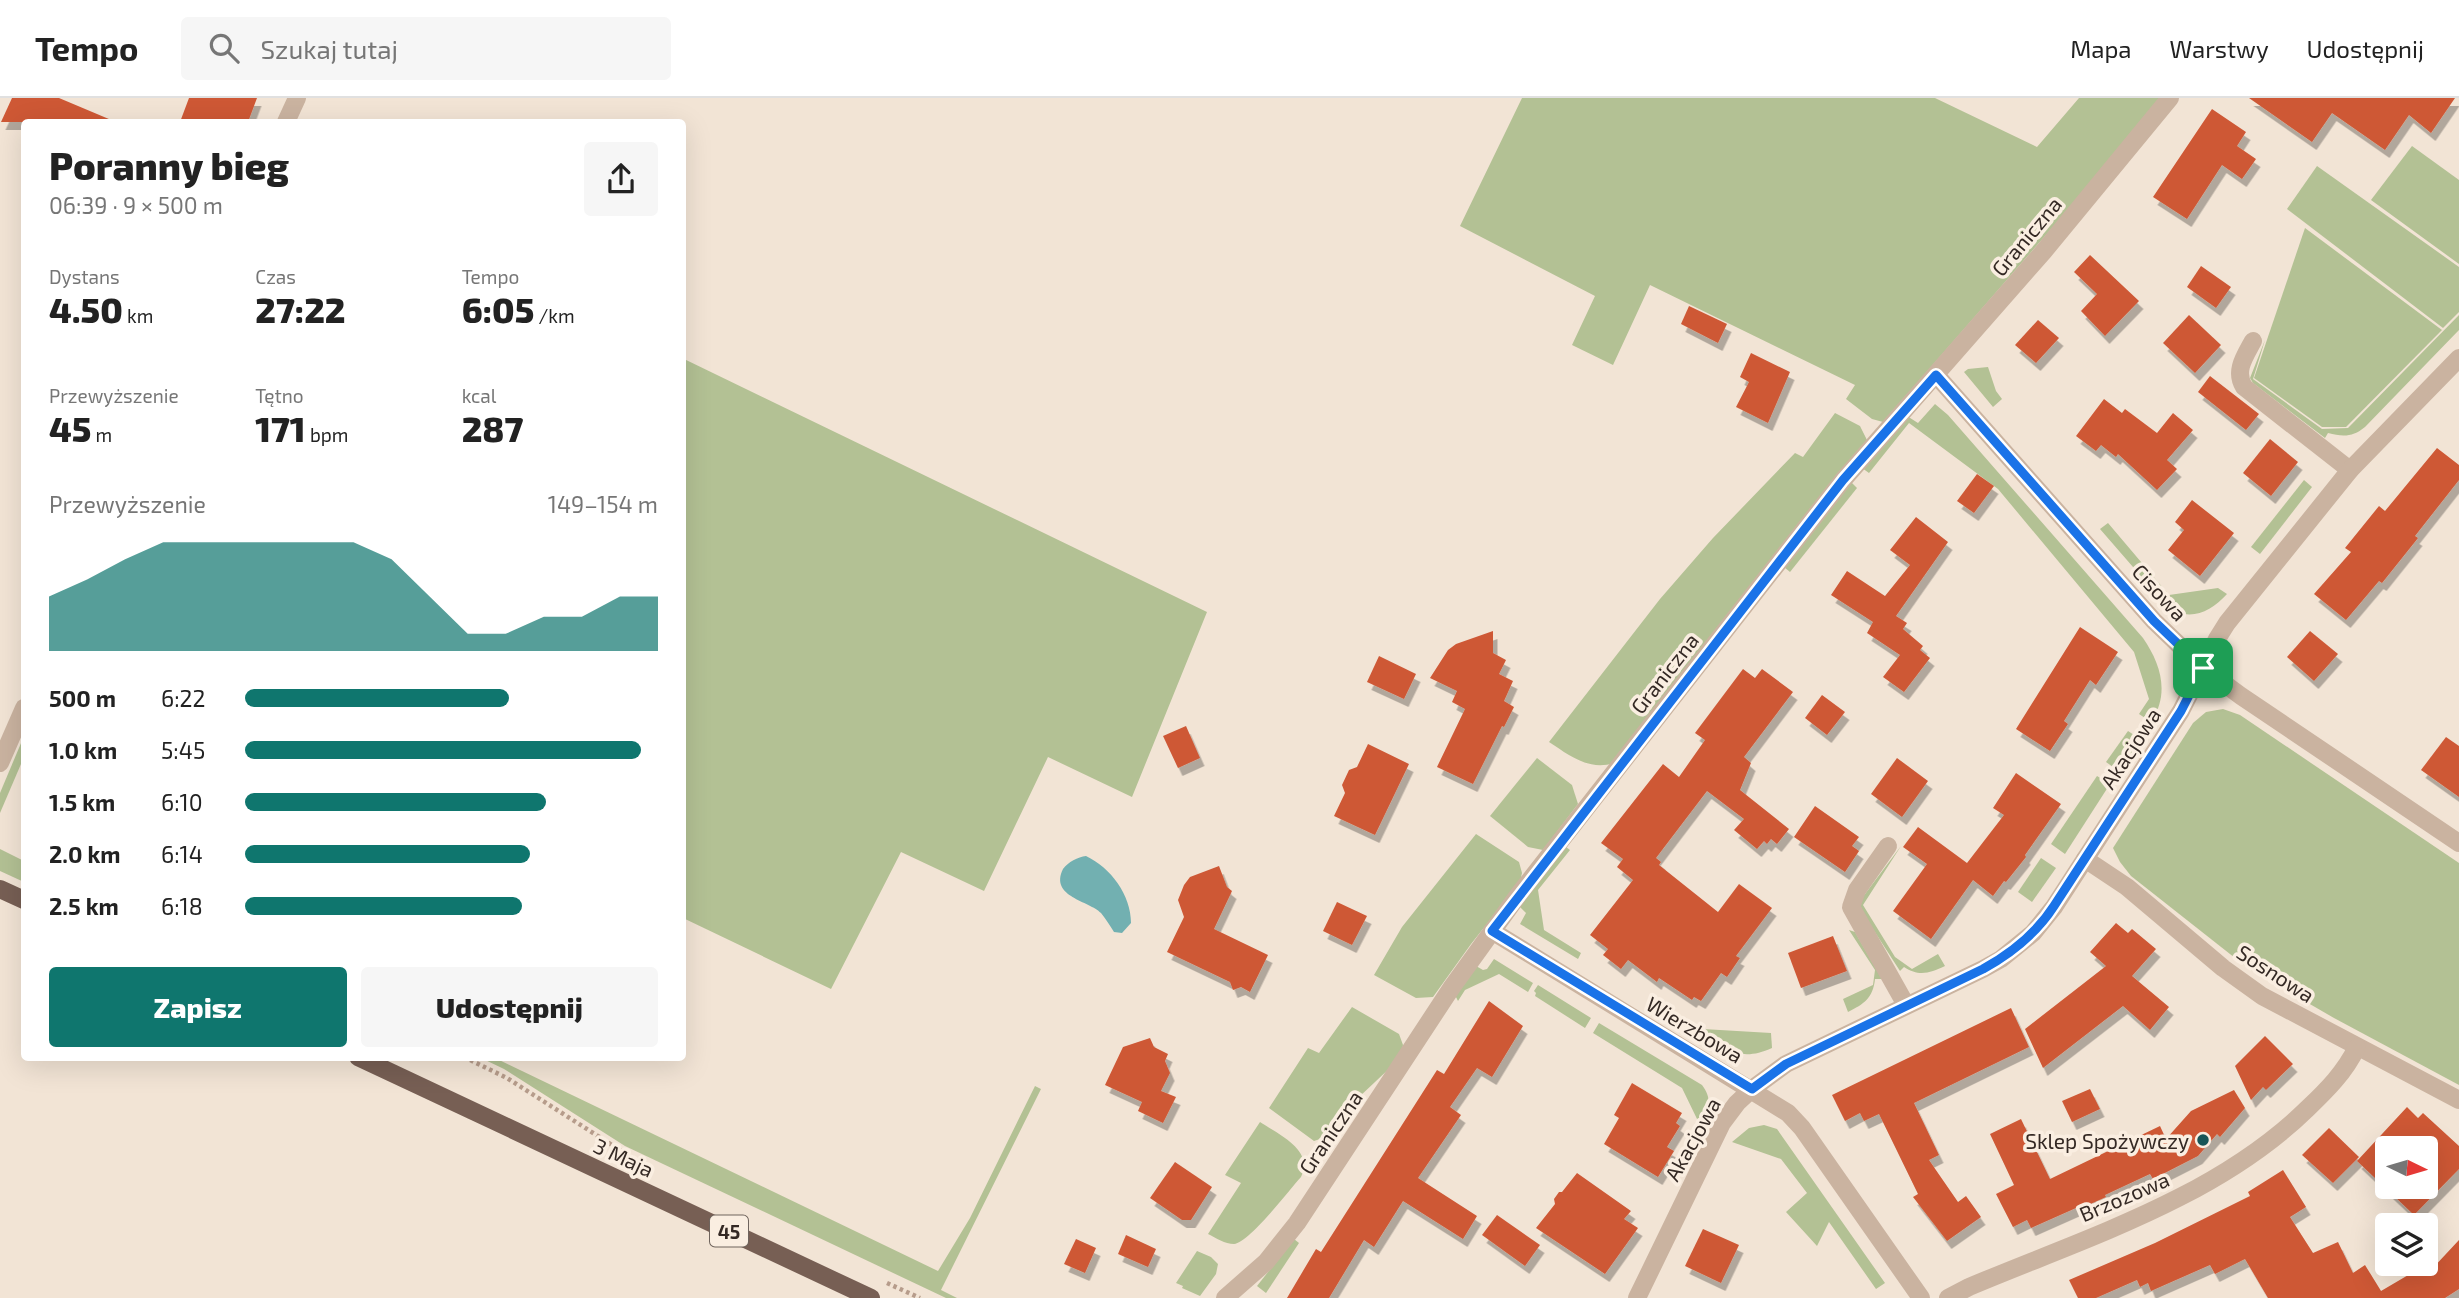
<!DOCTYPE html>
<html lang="pl">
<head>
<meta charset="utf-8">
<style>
	:root { --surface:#fff; --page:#f6f6f6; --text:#222; --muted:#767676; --line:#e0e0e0; --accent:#0f766e }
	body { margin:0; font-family:"Exo 2",sans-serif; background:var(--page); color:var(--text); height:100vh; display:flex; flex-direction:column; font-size:26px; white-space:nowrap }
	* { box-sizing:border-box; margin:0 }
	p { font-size:23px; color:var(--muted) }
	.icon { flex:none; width:38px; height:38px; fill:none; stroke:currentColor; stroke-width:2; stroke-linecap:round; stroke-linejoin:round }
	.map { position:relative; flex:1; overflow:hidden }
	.details { position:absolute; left:21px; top:21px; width:665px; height:942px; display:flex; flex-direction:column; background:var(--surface); border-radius:7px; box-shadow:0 7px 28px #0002 }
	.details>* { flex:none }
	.needle { width:46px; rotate:95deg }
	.controls { position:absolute; left:2375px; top:1038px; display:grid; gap:14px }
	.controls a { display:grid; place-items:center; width:63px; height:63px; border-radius:7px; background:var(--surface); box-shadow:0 7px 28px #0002; font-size:35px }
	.pin { position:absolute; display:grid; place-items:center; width:60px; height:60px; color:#fff; margin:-30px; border-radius:14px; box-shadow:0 4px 10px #0006 }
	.round { display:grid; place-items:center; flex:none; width:74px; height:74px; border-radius:7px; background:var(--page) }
	.overview { display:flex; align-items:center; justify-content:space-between; height:119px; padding:0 28px }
	h1 { font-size:38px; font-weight:800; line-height:52px }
	.metrics { display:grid; grid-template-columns:repeat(3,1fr); gap:10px; height:119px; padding:7px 28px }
	.metrics div { display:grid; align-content:center }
	.metrics b { font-size:35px; font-weight:800 }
	.metrics small { font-size:19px; font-weight:400 }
	.metrics p { font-size:19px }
	.chart { height:196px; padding:14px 28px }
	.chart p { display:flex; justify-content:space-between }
	.chart svg { width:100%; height:126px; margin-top:7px; fill:var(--accent); opacity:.7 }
	.button { display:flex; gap:14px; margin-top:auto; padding:14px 28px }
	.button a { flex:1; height:80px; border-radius:7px; background:var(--accent); color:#fff; font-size:28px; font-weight:800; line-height:80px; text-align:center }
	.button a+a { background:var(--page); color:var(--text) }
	ul { padding:0 28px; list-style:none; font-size:23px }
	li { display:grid; grid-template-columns:112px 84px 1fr; align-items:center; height:52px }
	li i { height:18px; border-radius:9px; background:var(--accent) }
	header { display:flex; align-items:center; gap:42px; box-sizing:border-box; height:98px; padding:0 35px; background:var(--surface); border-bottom:2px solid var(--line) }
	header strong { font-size:33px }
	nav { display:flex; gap:38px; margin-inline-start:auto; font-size:24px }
	.search { width:490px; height:63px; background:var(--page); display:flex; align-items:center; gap:18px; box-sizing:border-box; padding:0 24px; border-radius:7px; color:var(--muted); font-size:26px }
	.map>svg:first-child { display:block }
	.green { fill:#b3c194 }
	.water { fill:#72b0b1 }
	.building { fill:#ce5836; fill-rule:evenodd; filter:url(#shadow) }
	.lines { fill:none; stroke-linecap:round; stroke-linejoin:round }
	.path { stroke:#b69c8b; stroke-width:4.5; stroke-dasharray:3.5 3.5; stroke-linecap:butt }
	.minor { stroke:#cab3a0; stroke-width:18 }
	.primary { stroke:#775f54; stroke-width:18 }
	.route-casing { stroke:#fff; stroke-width:14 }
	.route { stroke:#1a73e8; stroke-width:9 }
	.poi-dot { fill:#175557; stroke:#faeee1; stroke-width:2.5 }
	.labels { text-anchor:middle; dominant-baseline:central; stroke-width:7; stroke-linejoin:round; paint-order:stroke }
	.shield { fill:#faeee1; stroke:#6f645d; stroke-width:2 }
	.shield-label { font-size:19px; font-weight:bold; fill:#342924 }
	.street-label { font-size:21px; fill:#342924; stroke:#faeee1 }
	.poi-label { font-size:21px; fill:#342924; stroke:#faeee1; text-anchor:end }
</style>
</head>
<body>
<header>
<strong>Tempo</strong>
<div class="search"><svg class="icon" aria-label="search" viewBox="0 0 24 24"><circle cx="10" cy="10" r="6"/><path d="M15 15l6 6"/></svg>Szukaj tutaj</div>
<nav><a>Mapa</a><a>Warstwy</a><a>Udostępnij</a></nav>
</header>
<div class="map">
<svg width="2459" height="1200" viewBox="0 0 2459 1200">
	<defs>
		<filter id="shadow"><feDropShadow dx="4.5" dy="8" stdDeviation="0" flood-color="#0004"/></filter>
	</defs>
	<rect width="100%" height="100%" fill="#f2e4d5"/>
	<!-- green -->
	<g class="green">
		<polygon points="1522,0 1935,0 2037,49 2079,0 2161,0 2094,82 1883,324 1872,321 1846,301 1855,287 1650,187 1613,267 1572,247 1595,198 1460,128"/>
		<polygon points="2412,48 2459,82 2459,166 2371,102"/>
		<polygon points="2317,68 2459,169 2459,214 2443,230 2287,111"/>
		<polygon points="2305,130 2442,232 2346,329 2322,329 2254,280"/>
		<path d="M2459 217V232L2365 329C2353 339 2343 339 2328 335L2325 340 2253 285 2250 280 2265 242 2253 281 2322 331 2348 330Z"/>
		<polygon points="682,260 1207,514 1132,699 1048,659 984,793 901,754 831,891 683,820"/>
		<polygon points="1988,269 1996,293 2002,301 1993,309 1964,274 1968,271"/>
		<path d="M1935 306 1948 317 2143 540C2161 566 2170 596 2151 624L2139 616 2149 601 2134 554 1998 391 1909 325 1869 375 1862 370 1907 318 1918 325Z"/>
		<path d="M1835 315 1860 328 1867 342 1614 665C1588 673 1569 657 1549 644L1660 501 1713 440 1795 355 1803 359Z"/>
		<polygon points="2304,382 2312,389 2260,456 2251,449"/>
		<polygon points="1851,384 1857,390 1790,474 1784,469"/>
		<path d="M2108 425 2169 497 2218 490 2227 496C2210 515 2187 525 2166 507L2100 431Z"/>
		<polygon points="2223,611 2240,617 2459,765 2459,987 2334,920 2249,871 2131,778 2120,764 2113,750 2193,625 2206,614"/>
		<polygon points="2128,633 2140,641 2120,674 2106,664"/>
		<polygon points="24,638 24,659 0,715 0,695"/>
		<polygon points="1537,660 1572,687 1578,706 1543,752 1528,749 1490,718"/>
		<polygon points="2097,678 2110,686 2065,756 2051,746"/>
		<polygon points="1476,736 1519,764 1522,775 1520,784 1471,846 1433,899 1416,900 1374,877 1402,829"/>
		<path d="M1901 748 1863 807 1895 859 1912 871 1938 856 1945 868C1930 875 1919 879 1904 869L1900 873 1860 811 1859 804Z"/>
		<polygon points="1566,749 1570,752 1538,792 1544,832 1581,855 1578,861 1520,826 1526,815 1519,808"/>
		<polygon points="0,751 24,763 24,784 0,773"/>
		<polygon points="2041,760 2056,770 2032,804 2018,794"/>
		<path d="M1849 832 1855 834 1882 881H1875C1873 900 1864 906 1848 914L1843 901 1873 887 1875 872Z"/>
		<polygon points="1494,861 1533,885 1528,894 1499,876 1465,892 1458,903 1455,897 1476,868 1483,872 1487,871"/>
		<polygon points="1538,887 1591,920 1585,930 1535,898 1536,895 1534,893"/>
		<polygon points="1352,909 1399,936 1403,947 1402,953 1392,968 1358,1000 1323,1040 1314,1043 1269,1010 1308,950 1319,955"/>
		<path d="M1599 925 1702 987C1712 1000 1709 1009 1704 1023H1698L1682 990 1593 935Z"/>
		<path d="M1703 931 1771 935 1772 950C1744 963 1727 954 1703 938Z"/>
		<polygon points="479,959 493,959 938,1173 970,1120 1035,988 1041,991 941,1192 957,1200 946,1200 625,1048 504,971"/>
		<path d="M1260 1024C1278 1036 1315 1052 1301 1079 1289 1092 1250 1144 1234 1146 1225 1146 1216 1140 1208 1136L1241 1085 1225 1077Z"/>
		<polygon points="1764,1027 1777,1031 1885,1185 1876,1191 1829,1124 1817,1148 1786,1114 1807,1095 1781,1061 1732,1044 1749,1030"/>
		<polygon points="1294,1141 1299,1145 1266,1195 1257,1188"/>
		<polygon points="1197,1153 1211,1159 1218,1166 1216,1176 1200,1198 1182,1190 1183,1188 1176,1185"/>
	</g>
	<!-- water -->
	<path class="water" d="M1086 758C1111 770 1131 797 1131 825L1122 835 1114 834C1110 828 1106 821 1101 815 1090 803 1049 799 1063 771 1068 764 1078 759 1086 758Z"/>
	<!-- building -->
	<g class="building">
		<polygon points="12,0 59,0 116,24 1,24"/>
		<polygon points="189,0 257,0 248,24 180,24"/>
		<polygon points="2249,0 2455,0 2431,35 2409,17 2385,52 2332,15 2312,44"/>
		<polygon points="2212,11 2246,34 2237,48 2256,61 2242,81 2222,67 2187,121 2153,99"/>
		<polygon points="2090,157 2139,203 2105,238 2081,213 2097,196 2074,174"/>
		<polygon points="2201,168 2231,189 2216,210 2187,189"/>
		<polygon points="1689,208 1727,226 1718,245 1681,226"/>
		<polygon points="2189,217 2221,247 2195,275 2163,245"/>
		<polygon points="2038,222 2059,240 2036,265 2015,247"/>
		<polygon points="1751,255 1790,274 1768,325 1736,309 1749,284 1740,279"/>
		<polygon points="2210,278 2259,316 2246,332 2198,294"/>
		<polygon points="2104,301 2122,315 2125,311 2157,335 2173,315 2193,332 2167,362 2177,371 2157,392 2118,356 2116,359 2101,347 2096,353 2076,338"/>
		<polygon points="2270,341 2298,364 2271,398 2243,375"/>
		<polygon points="2437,350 2459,367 2459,382 2415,438 2418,440 2382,485 2379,483 2346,522 2314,496 2351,454 2345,450 2379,408 2385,413"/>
		<polygon points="1977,376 1994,388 1974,415 1957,403"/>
		<polygon points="2192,402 2234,435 2200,478 2168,452 2184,432 2175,424"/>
		<polygon points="1916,419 1948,444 1896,518 1907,525 1903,531 1923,548 1920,552 1930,560 1904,594 1883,579 1900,557 1867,535 1873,524 1831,497 1847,473 1885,498 1910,467 1890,452"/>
		<polygon points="2080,529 2118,554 2096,587 2090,582 2064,623 2068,626 2050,653 2016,631"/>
		<polygon points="1493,533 1493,555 1506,562 1499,576 1513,583 1504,603 1514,609 1504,629 1502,628 1473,686 1437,669 1465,611 1452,604 1457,593 1430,580 1448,552 1456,546"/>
		<polygon points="2310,533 2338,556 2314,583 2287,559"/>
		<polygon points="1379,558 1416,576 1404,601 1367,584"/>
		<polygon points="1743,571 1755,580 1762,571 1793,594 1744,659 1751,665 1740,692 1789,731 1777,746 1771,741 1767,746 1764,743 1757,751 1734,732 1744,721 1707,693 1656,760 1661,764 1659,767 1718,814 1739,786 1772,810 1736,858 1740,860 1727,879 1721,875 1701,903 1694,899 1692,902 1659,880 1657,884 1628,862 1621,871 1603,857 1608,851 1590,837 1633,782 1617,769 1623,761 1601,745 1663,666 1679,679 1705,642 1695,635"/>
		<polygon points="1822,597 1845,614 1827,637 1805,620"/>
		<polygon points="1186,628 1200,660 1178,670 1163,638"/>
		<polygon points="2446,639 2459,648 2459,699 2421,672"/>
		<polygon points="1368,646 1409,666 1375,737 1334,718 1345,695 1342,687 1349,672 1357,669"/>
		<polygon points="1897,660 1928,683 1902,719 1871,696"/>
		<polygon points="2016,675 2061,706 2025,757 2026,759 2006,784 2004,783 1993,798 1973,782 1931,841 1893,813 1927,766 1903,749 1918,729 1967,765 2004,717 1993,710"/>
		<polygon points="1815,708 1859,739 1852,748 1859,753 1845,774 1794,739"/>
		<polygon points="1219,768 1227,789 1232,793 1214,831 1268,857 1250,894 1241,889 1233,892 1230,884 1167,854 1184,819 1178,802 1184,787 1190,779"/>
		<polygon points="1337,804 1367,818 1352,847 1323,833"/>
		<polygon points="2116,825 2128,835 2132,831 2156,851 2132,878 2169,909 2150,932 2123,908 2043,970 2025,931 2106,868 2090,854"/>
		<polygon points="1833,838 1847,873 1801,890 1788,855"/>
		<polygon points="1489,903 1523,928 1492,979 1477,970 1450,1009 1461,1017 1418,1080 1477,1118 1463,1141 1403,1103 1374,1149 1364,1142 1329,1200 1287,1200 1316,1151 1321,1154 1437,972 1444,976"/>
		<polygon points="2011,910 2029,949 1914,1005 1939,1057 1929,1062 1958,1104 1966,1098 1981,1119 1947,1143 1913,1099 1918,1096 1879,1016 1864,1023 1860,1015 1845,1023 1832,997"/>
		<polygon points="2265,938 2293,966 2266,992 2263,989 2251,1002 2235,968"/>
		<polygon points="1150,940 1154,949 1168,956 1165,963 1170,975 1161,993 1176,999 1163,1025 1138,1013 1142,1004 1105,987 1123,949"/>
		<polygon points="1632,985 1682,1015 1676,1025 1680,1028 1667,1049 1674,1053 1658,1079 1604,1046 1619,1020 1614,1017"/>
		<polygon points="2090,991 2100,1011 2072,1024 2062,1003"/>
		<polygon points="2234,992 2245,1010 2220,1039 2217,1036 2198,1058 2153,1081 2150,1076 2105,1097 2106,1099 2077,1112 2076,1110 2031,1130 2027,1122 2013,1129 1996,1096 2014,1087 1990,1036 2021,1021 2050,1081 2160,1028 2166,1041 2191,1013"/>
		<path d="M2407 1009 2418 1020 2423 1015 2459 1048V1071L2414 1117 2357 1063ZM2387 1050H2426V1088H2387Z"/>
		<polygon points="2329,1030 2359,1059 2333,1085 2302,1057"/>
		<polygon points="1175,1064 1212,1089 1191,1122 1182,1122 1150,1100"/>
		<polygon points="2283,1072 2306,1109 2290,1119 2313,1155 2338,1144 2353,1175 2365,1167 2381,1193 2427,1166 2431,1172 2459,1142 2459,1191 2445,1200 2268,1200 2245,1161 2215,1176 2210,1167 2151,1193 2148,1185 2140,1189 2137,1182 2096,1200 2078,1200 2069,1182 2155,1145 2250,1098 2248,1094"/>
		<polygon points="1577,1075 1631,1113 1624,1121 1638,1130 1605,1176 1536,1130 1555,1106 1554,1101 1559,1094 1562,1094"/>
		<polygon points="1497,1117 1540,1147 1525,1168 1482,1137"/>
		<polygon points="1703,1131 1739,1147 1721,1185 1685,1168"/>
		<polygon points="1126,1137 1156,1151 1148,1169 1118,1156"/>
		<polygon points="1076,1141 1096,1150 1085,1175 1064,1166"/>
	</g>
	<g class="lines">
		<!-- path -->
		<g class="path">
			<polyline points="464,959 507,980 637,1063"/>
			<polyline points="887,1185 920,1200"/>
		</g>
		<!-- minor -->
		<g class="minor">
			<polyline points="286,24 297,0"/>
			<path d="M2253 243C2245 258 2234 273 2244 289L2350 372"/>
			<polyline points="1936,277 2154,523 2203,570 2241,598 2459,745"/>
			<polyline points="0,665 24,610"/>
			<polyline points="1888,748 1857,792 1851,809 1906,907"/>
			<polyline points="2085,761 2127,789 2223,870 2262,898 2459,1002"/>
			<polyline points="1492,833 1788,1015 1802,1030 1921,1200"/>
			<polyline points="1225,1200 1266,1164 1297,1125 1452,889 1519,796 1843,382 2044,153 2170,0"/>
			<polyline points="1637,1200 1722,1025 1737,1005 1752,991 1786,966 1983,871 2001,861 2033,835 2054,809 2181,613 2217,541 2227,525 2350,372 2459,260"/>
			<path d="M1948 1200 1969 1189C2085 1140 2216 1100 2307 1011 2327 992 2345 974 2357 949"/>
		</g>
		<!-- primary -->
		<g class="primary">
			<polyline points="0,791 24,802"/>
			<polyline points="358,959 871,1200"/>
		</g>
	</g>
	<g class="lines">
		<defs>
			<path id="route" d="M1936 277 2154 523 2203 570 2181 613 2054 808C2036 836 2012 855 1983 871L1786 966 1752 991 1492 833 1843 382Z"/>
		</defs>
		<!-- route casing -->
		<use href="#route" class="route-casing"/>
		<!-- route -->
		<use href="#route" class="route"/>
	</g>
	<!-- markers -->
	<circle class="poi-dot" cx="2203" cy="1042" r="7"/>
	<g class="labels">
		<!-- shield labels -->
		<rect class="shield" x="710" y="1117.5" width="38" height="31" rx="5"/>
		<g class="shield-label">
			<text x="729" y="1133">45</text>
		</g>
		<!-- street labels -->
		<g class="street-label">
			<text transform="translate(2026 138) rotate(-50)">Graniczna</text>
			<text transform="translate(2160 494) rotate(47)">Cisowa</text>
			<text transform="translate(1664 575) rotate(-52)">Graniczna</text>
			<text transform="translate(2130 650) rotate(-57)">Akacjowa</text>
			<text transform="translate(2276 875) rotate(33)">Sosnowa</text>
			<text transform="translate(1695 931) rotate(31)">Wierzbowa</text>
			<text transform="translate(1330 1034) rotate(-56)">Graniczna</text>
			<text transform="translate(1692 1041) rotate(-61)">Akacjowa</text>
			<text transform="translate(624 1059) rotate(25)">3 Maja</text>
			<text transform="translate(2124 1098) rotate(-23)">Brzozowa</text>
		</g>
		<!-- poi labels -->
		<g class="poi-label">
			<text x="2189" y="1042">Sklep Spożywczy</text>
		</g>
	</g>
</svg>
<div class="controls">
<a><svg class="needle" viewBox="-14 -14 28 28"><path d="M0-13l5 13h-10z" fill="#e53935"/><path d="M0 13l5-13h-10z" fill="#767676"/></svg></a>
<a><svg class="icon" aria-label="layers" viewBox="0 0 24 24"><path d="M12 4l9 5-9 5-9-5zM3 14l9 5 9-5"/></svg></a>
</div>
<div class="pin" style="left:2203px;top:570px;background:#1e9e55"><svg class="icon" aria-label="arrive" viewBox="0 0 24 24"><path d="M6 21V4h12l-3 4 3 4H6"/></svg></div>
<section class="details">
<div class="overview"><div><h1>Poranny bieg</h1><p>06:39 · 9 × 500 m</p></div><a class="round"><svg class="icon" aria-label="share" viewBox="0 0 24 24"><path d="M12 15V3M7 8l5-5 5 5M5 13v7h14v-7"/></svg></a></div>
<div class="metrics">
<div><p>Dystans</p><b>4.50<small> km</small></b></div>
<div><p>Czas</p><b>27:22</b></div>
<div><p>Tempo</p><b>6:05<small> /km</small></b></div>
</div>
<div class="metrics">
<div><p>Przewyższenie</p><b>45<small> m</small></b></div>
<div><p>Tętno</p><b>171<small> bpm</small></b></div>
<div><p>kcal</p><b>287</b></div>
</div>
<div class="chart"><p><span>Przewyższenie</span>149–154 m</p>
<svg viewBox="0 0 160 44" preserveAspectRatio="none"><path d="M0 44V25L10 19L20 12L30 6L40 6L50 6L60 6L70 6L80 6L90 12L100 25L110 38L120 38L130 32L140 32L150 25L160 25V44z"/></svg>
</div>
<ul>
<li><b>500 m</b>6:22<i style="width:64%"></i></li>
<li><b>1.0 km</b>5:45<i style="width:96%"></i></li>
<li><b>1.5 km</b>6:10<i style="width:73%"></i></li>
<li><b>2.0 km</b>6:14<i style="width:69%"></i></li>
<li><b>2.5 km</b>6:18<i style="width:67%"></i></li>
</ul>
<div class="button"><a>Zapisz</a><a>Udostępnij</a></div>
</section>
</div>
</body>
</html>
